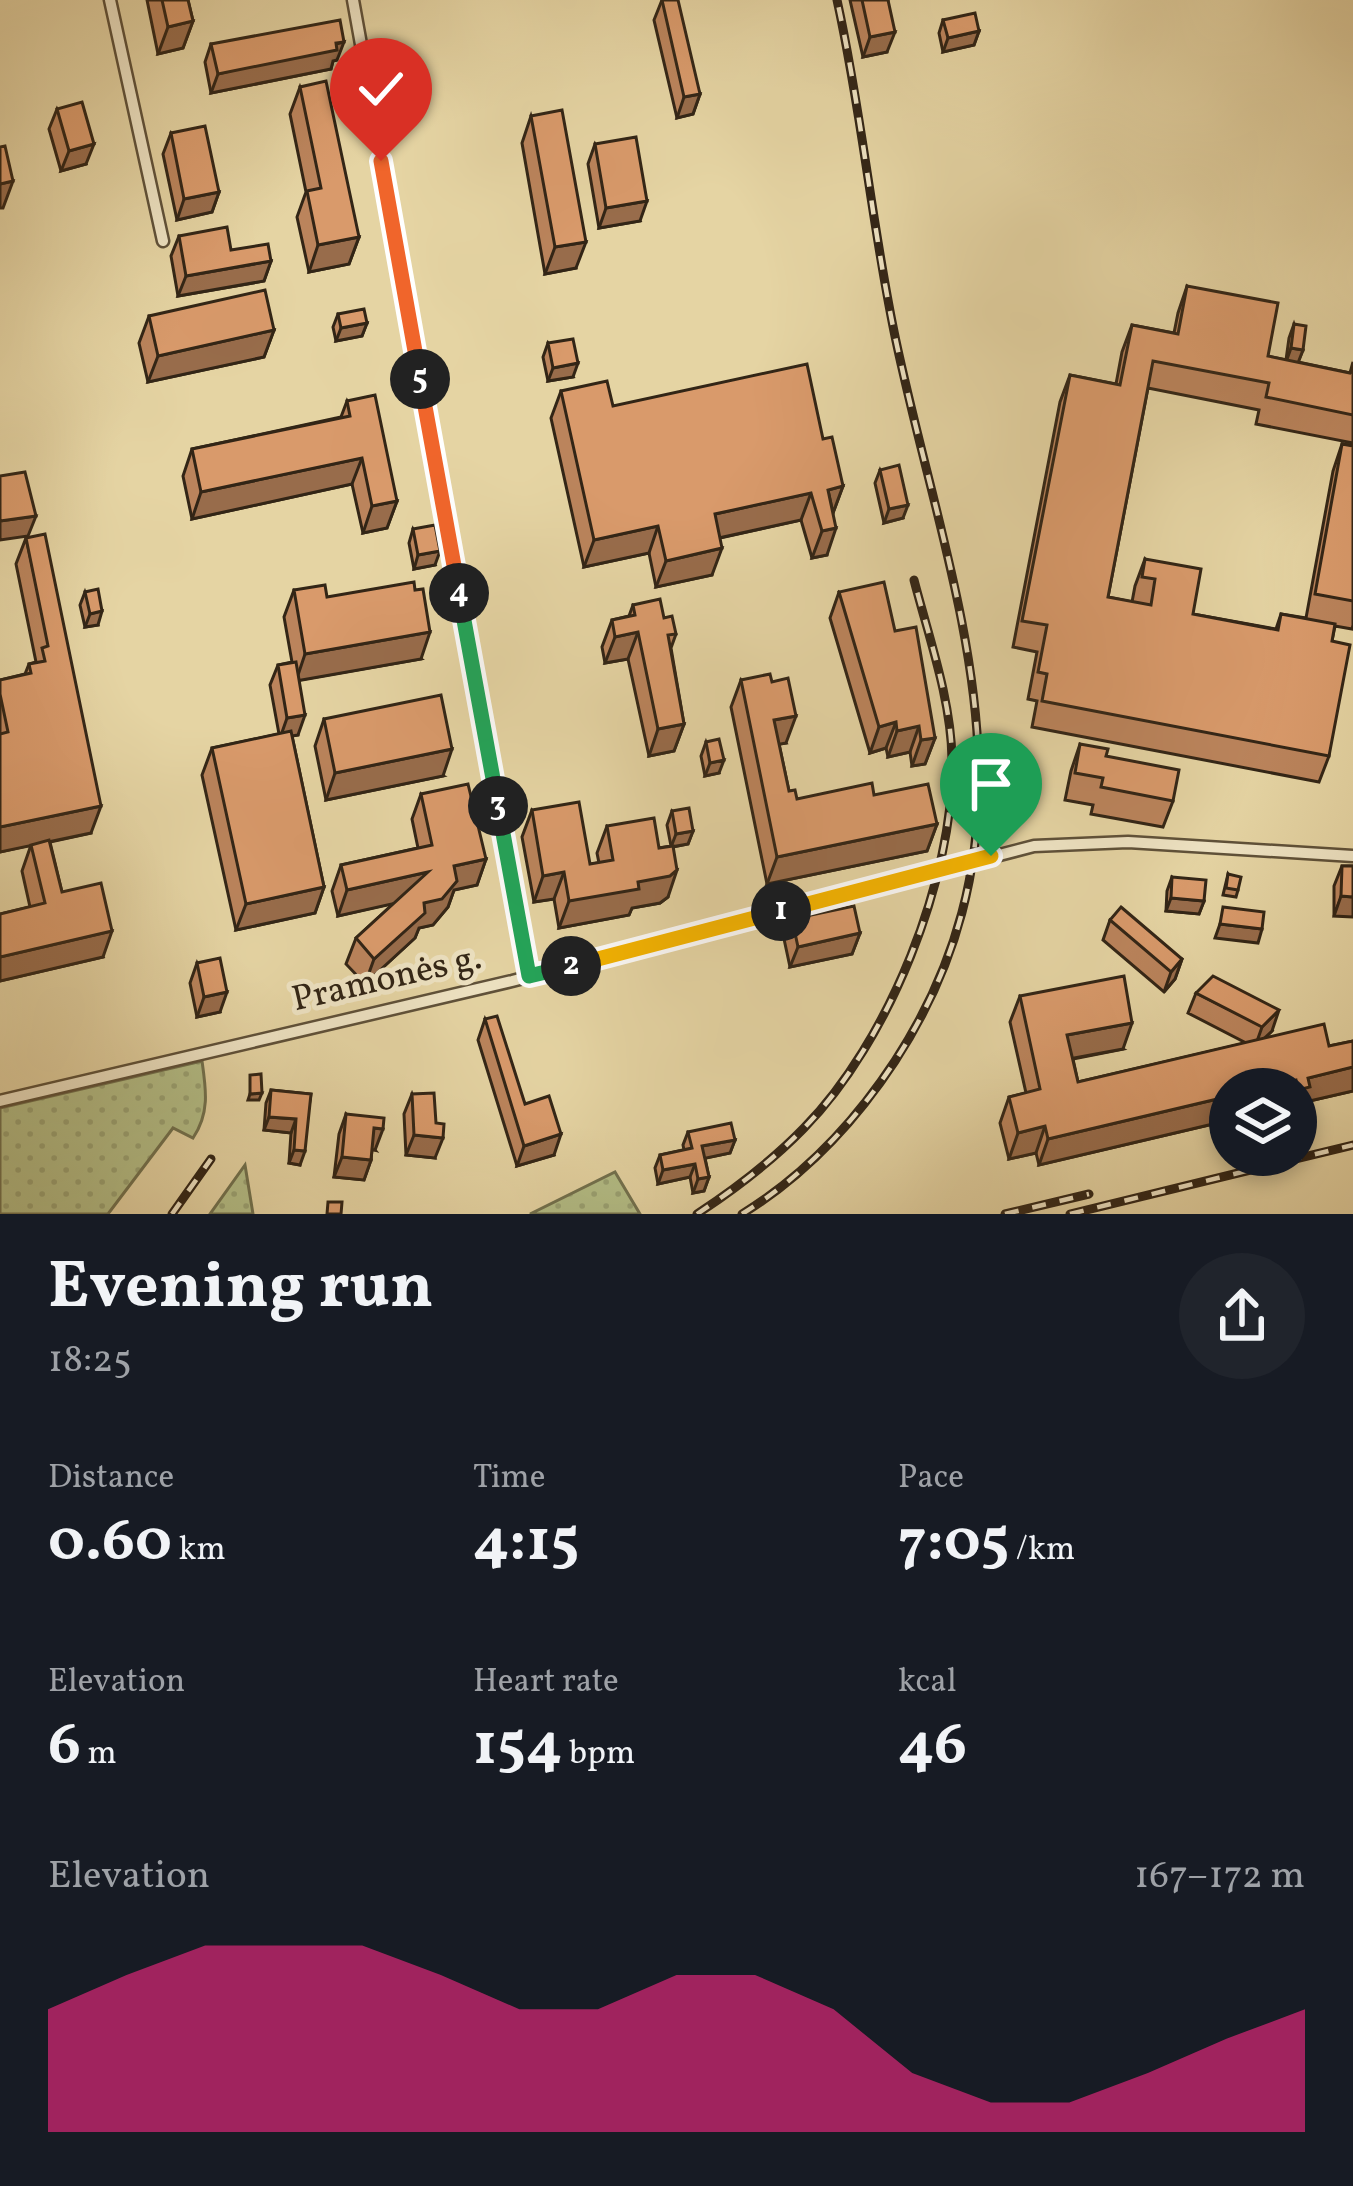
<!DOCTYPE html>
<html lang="en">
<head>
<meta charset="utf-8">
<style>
	:root { --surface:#171b24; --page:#20242c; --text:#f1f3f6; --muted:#9ea1a6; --accent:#db2777 }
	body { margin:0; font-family:Vollkorn,serif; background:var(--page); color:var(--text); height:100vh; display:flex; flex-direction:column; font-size:45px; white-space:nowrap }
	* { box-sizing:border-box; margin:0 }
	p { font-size:39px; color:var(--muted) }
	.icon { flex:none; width:66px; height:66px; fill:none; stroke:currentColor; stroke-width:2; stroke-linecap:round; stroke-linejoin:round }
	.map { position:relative; height:1214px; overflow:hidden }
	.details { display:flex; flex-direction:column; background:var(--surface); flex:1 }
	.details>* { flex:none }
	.tools { position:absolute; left:1209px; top:1068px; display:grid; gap:24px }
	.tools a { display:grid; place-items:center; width:108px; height:108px; border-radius:50%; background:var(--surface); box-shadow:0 6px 18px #0003; font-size:60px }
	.pin { position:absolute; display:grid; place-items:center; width:102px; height:102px; color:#fff; margin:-123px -51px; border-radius:50% 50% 50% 0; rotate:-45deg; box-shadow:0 0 12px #0007 }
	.pin .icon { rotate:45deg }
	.km { position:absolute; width:60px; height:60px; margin:-30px; border-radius:50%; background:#222; color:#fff; font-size:33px; line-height:60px; text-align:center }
	.round { display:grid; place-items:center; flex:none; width:126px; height:126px; border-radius:63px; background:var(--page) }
	.summary { display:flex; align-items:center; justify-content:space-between; height:204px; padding:0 48px }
	h1 { font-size:66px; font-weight:700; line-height:90px }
	.metrics { display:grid; grid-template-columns:repeat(3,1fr); gap:18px; height:204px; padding:12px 48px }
	.metrics div { display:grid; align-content:center }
	.metrics b { font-size:60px; font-weight:700 }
	.metrics small { font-size:33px; font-weight:400 }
	.metrics p { font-size:33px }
	.chart { height:336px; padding:24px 48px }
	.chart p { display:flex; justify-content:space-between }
	.chart svg { width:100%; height:216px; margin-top:12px; fill:var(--accent); opacity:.7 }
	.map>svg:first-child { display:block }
	.green { fill:url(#green-dots); stroke:#72714e; stroke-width:3 }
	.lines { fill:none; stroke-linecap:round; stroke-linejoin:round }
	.street-casing { stroke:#5f5139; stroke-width:15 }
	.street { stroke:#eee3c3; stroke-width:10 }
	.rail-casing { stroke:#322516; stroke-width:9 }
	.rail { stroke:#eee3c3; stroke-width:4.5; stroke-dasharray:14; stroke-linecap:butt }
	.wall { fill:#bb845c; stroke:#322516; stroke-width:3 }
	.shaded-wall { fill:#986c4b; stroke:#322516; stroke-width:3 }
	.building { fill:#d99a6b; stroke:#322516; stroke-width:3 }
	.split-1-casing { stroke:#fff; stroke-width:24 }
	.split-2-casing { stroke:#fff; stroke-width:24 }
	.split-3-casing { stroke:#fff; stroke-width:24 }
	.split-4-casing { stroke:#fff; stroke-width:24 }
	.split-5-casing { stroke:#fff; stroke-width:24 }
	.split-6-casing { stroke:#fff; stroke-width:24 }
	.split-1 { stroke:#f5b400; stroke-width:15 }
	.split-2 { stroke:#f5b400; stroke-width:15 }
	.split-3 { stroke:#22a559; stroke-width:15 }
	.split-4 { stroke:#22a559; stroke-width:15 }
	.split-5 { stroke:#f0652b; stroke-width:15 }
	.split-6 { stroke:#f0652b; stroke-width:15 }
	.labels { text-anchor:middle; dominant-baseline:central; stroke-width:10; stroke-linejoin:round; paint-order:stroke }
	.street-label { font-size:36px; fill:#322516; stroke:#eee3c3 }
</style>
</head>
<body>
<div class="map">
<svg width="1353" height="1214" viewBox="0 0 1353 1214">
	<defs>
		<pattern id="green-dots" width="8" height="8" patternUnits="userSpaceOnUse" patternTransform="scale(3)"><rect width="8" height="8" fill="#b3bd86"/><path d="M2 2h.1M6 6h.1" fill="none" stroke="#9aa273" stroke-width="1.8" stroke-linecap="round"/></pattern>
	</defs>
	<rect width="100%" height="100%" fill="#e5d4a3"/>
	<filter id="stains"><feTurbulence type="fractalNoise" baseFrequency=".00167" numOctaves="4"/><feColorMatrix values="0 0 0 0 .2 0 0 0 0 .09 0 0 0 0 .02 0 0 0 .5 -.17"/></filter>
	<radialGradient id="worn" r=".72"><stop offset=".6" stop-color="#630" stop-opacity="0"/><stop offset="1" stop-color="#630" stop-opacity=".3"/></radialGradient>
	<!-- green -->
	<g class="green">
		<path d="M202 1061C206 1089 210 1113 193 1138L173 1128 108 1214H0V1108Z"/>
		<polygon points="245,1165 253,1214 210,1214"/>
		<polygon points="615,1172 640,1214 530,1214"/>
	</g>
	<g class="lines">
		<defs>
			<g id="street">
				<polyline points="110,0 163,241"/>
				<polyline points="353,0 529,976"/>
				<polyline points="0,1101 512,981 1034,846 1128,842 1353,856"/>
			</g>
		</defs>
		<!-- street casing -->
		<use href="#street" class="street-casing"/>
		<!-- street -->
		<use href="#street" class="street"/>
		<defs>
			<g id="rail">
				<polyline points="172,1214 211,1159"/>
				<path d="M697 1214C735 1189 772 1161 804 1128 888 1043 955 878 952 759 951 699 929 638 914 580"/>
				<path d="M742 1214C804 1176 855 1122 895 1061 1052 819 950 595 896 341 872 228 862 113 837 0"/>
				<polyline points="1005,1214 1089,1194"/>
				<polyline points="1070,1214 1353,1145"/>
			</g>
		</defs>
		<!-- rail casing -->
		<use href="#rail" class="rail-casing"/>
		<!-- rail -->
		<use href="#rail" class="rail"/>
	</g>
	<!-- wall -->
	<g class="wall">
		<polygon points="147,0 188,0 193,21 183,48 158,54"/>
		<polygon points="662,0 700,94 693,114 677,118 654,20"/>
		<polygon points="850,0 888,0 887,52 863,57"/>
		<polygon points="943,20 979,31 974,45 943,52 939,33"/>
		<polygon points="211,44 337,60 333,61 331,69 211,93 205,62"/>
		<polygon points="300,87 359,237 349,264 309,272 297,217 306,192 290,114"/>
		<polygon points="57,109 86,164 61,171 49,129"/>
		<polygon points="531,116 576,268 545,274 522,143"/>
		<polygon points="171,133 219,192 212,212 177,220 163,154"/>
		<polygon points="595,144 640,221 599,228 588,164"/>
		<polygon points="179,236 271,261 264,281 178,296 171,256"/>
		<polygon points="1187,286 1268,356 1286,360 1289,338 1294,324 1303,350 1298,362 1350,373 1353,362 1353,443 1256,424 1259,410 1148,388 1108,597 1132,602 1135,586 1145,559 1193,614 1276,629 1281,614 1306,618 1333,471 1342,444 1353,446 1353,625 1352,629 1335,626 1332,641 1329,756 1319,782 1032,727 1037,701 1028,699 1037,652 1013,647 1060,402 1070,375 1116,384 1122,352 1132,325 1174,333 1178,313"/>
		<polygon points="338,314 367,323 362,336 336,341 333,327"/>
		<polygon points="149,316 274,330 264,357 148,382 139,343"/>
		<polygon points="548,343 573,377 548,381 543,357"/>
		<polygon points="561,391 613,406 823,439 843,486 833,513 827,555 812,558 801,520 720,538 712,575 656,587 649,553 584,567 551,418"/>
		<polygon points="347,401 397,501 387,528 363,533 352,484 192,519 183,476 192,449 341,417"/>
		<polygon points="880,470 903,518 884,523 875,483"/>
		<polygon points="413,529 435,565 414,569 409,543"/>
		<polygon points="26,538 91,833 50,842 62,892 103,957 0,981 0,914 30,907 22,871 31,845 0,852 0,680 25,674 29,664 36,662 16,564"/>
		<polygon points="294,590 327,597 421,659 299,680 298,735 292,736 324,887 315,913 236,930 202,775 212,748 279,734 270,685 278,665 292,662 284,617"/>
		<polygon points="85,592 98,625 85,627 80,605"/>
		<polygon points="839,592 895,631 935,738 925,764 912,766 910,752 888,757 886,748 870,753 830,618"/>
		<polygon points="633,605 664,618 676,634 671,648 684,724 674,751 649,756 628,659 605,663 602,647 612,620 629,616"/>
		<polygon points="741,680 786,743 779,744 789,791 797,799 874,795 937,824 927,851 767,884 731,707"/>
		<polygon points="324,719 443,776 326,800 315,746"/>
		<polygon points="706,742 719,773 705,776 701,756"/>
		<polygon points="1080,744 1106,756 1173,801 1163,827 1091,814 1093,805 1065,800 1071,771"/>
		<polygon points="421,794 486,859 477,885 454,890 448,907 433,925 419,928 415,938 365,984 346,964 356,938 394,903 338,916 332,891 341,865 418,848 412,819"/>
		<polygon points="532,810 590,864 599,863 597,853 607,826 659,848 671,846 667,825 672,811 693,831 688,844 673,847 668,897 660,903 632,908 629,915 559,928 554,899 534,902 522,837"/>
		<polygon points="1342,866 1353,866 1334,916 1334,886"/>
		<polygon points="1228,874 1238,890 1236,897 1223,895"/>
		<polygon points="1172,877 1204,901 1199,914 1166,911 1167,891"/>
		<polygon points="792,919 860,933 852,954 790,967 784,939"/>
		<polygon points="1110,920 1182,959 1175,979 1164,992 1103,940"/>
		<polygon points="197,963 220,1012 197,1017 190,983"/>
		<polygon points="1196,993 1272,1031 1265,1038 1329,1046 1353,1041 1353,1091 1305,1102 1301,1113 1296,1114 1296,1089 1230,1089 1230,1120 1039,1165 1036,1153 1009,1159 1000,1123 1009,1097 1026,1093 1010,1022 1020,996 1123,1049 1073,1059 1078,1082 1246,1043 1188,1013"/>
		<polygon points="485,1019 525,1104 554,1155 517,1166 478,1040"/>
		<polygon points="271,1090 311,1094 300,1165 289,1163 291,1133 264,1130 266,1103"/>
		<polygon points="412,1094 435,1158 406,1155 404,1114"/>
		<polygon points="346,1114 375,1150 372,1149 371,1160 364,1180 334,1177 339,1134"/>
		<polygon points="688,1132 735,1140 730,1153 705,1158 709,1177 704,1191 693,1193 690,1177 658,1184 655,1168 660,1155 684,1150 683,1145"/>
	</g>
	<!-- shaded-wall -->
	<g class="shaded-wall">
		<polygon points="193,21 183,48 158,54 168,27"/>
		<polygon points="979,31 974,45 943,52 948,38"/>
		<polygon points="895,32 887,52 863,57 870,37"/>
		<polygon points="344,42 337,60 333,61 331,69 211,93 218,74"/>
		<polygon points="700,94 693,114 677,118 684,97"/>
		<polygon points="94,144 86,164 61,171 69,151"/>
		<polygon points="13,181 3,208 0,208 0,184"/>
		<polygon points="219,192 212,212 177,220 184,199"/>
		<polygon points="647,201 640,221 599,228 606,208"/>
		<polygon points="359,237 349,264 309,272 318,245"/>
		<polygon points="586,242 576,268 545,274 555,247"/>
		<polygon points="271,261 264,281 178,296 186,276"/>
		<polygon points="367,323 362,336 336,341 341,328"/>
		<polygon points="274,330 264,357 148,382 158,356"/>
		<polygon points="1291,348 1303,350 1298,363 1286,362"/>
		<polygon points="578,363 573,377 548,381 553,368"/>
		<polygon points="362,458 352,484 192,519 201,492"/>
		<polygon points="843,486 833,513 828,490"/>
		<polygon points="811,493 801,520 705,541 715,514"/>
		<polygon points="397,501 387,528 363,533 372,506"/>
		<polygon points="908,505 903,518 884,523 889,509"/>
		<polygon points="36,516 28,536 0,540 0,521"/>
		<polygon points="658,526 649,553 584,567 594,540"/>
		<polygon points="836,528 827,555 812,558 822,531"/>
		<polygon points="722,548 712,575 656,587 666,561"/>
		<polygon points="440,551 435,565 414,569 418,555"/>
		<polygon points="102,611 98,625 85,627 90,614"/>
		<polygon points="430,632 421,659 296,681 305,654"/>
		<polygon points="638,632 628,659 605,663 615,637"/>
		<polygon points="305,715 298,735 280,738 287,718"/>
		<polygon points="796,716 786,743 765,747 774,720"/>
		<polygon points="896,722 886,748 870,753 879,727"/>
		<polygon points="684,724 674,751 649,756 658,729"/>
		<polygon points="919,726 910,752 888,757 897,731"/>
		<polygon points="935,738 925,764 912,766 921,740"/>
		<polygon points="452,749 443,776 326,800 335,773"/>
		<polygon points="724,760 719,773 705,776 710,763"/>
		<polygon points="101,806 91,833 0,852 0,827"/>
		<polygon points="937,824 927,851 767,884 777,857"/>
		<polygon points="693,831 688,844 671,847 676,834"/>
		<polygon points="486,859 477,885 454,890 448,907 433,925 419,928 415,938 365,984 374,959 424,903 454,866"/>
		<polygon points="677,870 668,897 660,903 632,908 629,915 559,928 569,901"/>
		<polygon points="428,872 419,898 338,916 347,890"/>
		<polygon points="564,872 554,899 534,902 543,876"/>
		<polygon points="324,887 315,913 236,930 246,904"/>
		<polygon points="1341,896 1353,897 1353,917 1334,916"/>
		<polygon points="1171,898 1204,901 1199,914 1166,911"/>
		<polygon points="1220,924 1262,929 1258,943 1215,938"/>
		<polygon points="112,931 103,957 0,981 0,957"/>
		<polygon points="860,933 852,954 790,967 798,947"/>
		<polygon points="1182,959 1175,979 1164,992 1171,972"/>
		<polygon points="227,992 220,1012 197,1017 204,997"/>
		<polygon points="1279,1010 1272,1031 1255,1047 1262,1027"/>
		<polygon points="1132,1023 1123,1049 1058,1061 1067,1035"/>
		<polygon points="1353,1067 1353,1091 1305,1102 1301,1113 1296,1114 1296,1096 1308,1078"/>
		<polygon points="1296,1080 1293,1089 1260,1089"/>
		<polygon points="262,1093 259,1100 248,1100 250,1094"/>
		<polygon points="1230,1096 1230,1120 1039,1165 1048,1139"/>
		<polygon points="269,1117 296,1119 291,1133 264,1130"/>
		<polygon points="1045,1126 1036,1153 1009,1159 1018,1133"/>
		<polygon points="374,1128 383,1129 375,1150 367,1149"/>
		<polygon points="561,1134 554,1155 517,1166 524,1146"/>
		<polygon points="414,1135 443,1138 435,1158 406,1155"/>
		<polygon points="735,1140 730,1153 697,1160 702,1146"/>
		<polygon points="294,1150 305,1151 300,1165 289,1163"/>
		<polygon points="342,1157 371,1160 364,1180 334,1177"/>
		<polygon points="695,1164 690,1177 658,1184 663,1170"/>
		<polygon points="709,1177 704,1191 693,1193 698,1179"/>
	</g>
	<!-- building -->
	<g class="building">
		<polygon points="162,0 188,0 193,21 168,27"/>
		<polygon points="662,0 678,0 700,94 684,97"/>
		<polygon points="862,0 888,0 895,32 870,37"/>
		<polygon points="975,13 979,31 948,38 943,20"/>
		<polygon points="340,20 344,42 336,43 337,50 218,74 211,44"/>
		<polygon points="326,81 359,237 318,245 307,191 321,188 300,87"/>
		<polygon points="82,102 94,144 69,151 57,109"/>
		<polygon points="562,110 586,242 555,247 531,116"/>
		<polygon points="205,126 219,192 184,199 171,133"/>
		<polygon points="636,137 647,201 606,208 595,144"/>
		<polygon points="5,146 13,181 0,184 0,147"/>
		<polygon points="227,227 231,250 268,244 271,261 186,276 179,236"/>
		<polygon points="1187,286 1278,303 1268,356 1350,373 1353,369 1353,415 1266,397 1269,383 1153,361 1108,597 1151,605 1155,579 1142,577 1145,559 1201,569 1193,614 1278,630 1281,614 1335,624 1332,641 1350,645 1329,756 1042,701 1047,674 1038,672 1047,625 1022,621 1070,375 1120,385 1132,325 1178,334"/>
		<polygon points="265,290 274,330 158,356 149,316"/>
		<polygon points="364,309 367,323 341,328 338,314"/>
		<polygon points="1294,324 1306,326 1303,350 1291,348"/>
		<polygon points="573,339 578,363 553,368 548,343"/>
		<polygon points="807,364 823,439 832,437 843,486 828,490 836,528 822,531 811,493 715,514 722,548 666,561 658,526 594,540 561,391 607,381 613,406"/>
		<polygon points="375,395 397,501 372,506 362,458 201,492 192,449 350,416 347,401"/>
		<polygon points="1342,444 1353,446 1353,601 1315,594"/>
		<polygon points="899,465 908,505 889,509 880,470"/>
		<polygon points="25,472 36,516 0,521 0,476"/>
		<polygon points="435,525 440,551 418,555 413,529"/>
		<polygon points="45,534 101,806 0,827 0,734 8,732 0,694 0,680 31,673 29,664 45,661 42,648 48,646 26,538"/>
		<polygon points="414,582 415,590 423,589 430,632 305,654 294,590 325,585 327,597"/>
		<polygon points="884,582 895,631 916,627 935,738 921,740 919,726 897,731 896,722 879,727 839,592"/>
		<polygon points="98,589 102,611 90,614 85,592"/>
		<polygon points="660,599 664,618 672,616 676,634 668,635 684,724 658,729 638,632 615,637 612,620 635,615 633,605"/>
		<polygon points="296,662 305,715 287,718 278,665"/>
		<polygon points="770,674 772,682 788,678 796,716 774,720 789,791 795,790 797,799 872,783 874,795 928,784 937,824 777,857 741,680"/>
		<polygon points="441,695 452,749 335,773 324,719"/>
		<polygon points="291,731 324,887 246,904 212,748"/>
		<polygon points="719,739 724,760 710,763 706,742"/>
		<polygon points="1080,744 1108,749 1106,756 1179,770 1173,801 1101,787 1103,778 1075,773"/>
		<polygon points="468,784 486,859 454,866 457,881 442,899 424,903 425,913 374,959 356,938 428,872 347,890 341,865 432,845 421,794"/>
		<polygon points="579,802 590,864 613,860 607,826 654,818 659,848 673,846 677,870 670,876 638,882 639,889 569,901 564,872 543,876 532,810"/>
		<polygon points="689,808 693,831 676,834 672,811"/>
		<polygon points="49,840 62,892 101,883 112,931 0,957 0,914 45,903 31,845"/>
		<polygon points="1342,866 1353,866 1353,897 1341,896"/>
		<polygon points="1228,874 1241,877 1238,890 1226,888"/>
		<polygon points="1172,877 1206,880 1204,901 1171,898"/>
		<polygon points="854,906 860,933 798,947 792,919"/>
		<polygon points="1121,907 1182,959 1171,972 1110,920"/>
		<polygon points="1223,907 1264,912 1262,929 1220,924"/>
		<polygon points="220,958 227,992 204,997 197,963"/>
		<polygon points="1124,976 1132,1023 1067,1035 1078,1082 1324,1024 1329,1046 1353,1041 1353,1067 1308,1078 1310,1087 1298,1090 1296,1080 1260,1089 1230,1089 1230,1096 1048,1139 1045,1126 1018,1133 1009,1097 1040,1089 1020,996"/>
		<polygon points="1213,976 1279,1010 1262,1027 1196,993"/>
		<polygon points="497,1016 525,1104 549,1096 561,1134 524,1146 485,1019"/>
		<polygon points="261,1074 262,1093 250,1094 250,1075"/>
		<polygon points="271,1090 311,1094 305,1151 294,1150 296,1119 269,1117"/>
		<polygon points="434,1093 436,1123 444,1124 443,1138 414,1135 412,1094"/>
		<polygon points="346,1114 384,1118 383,1129 374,1128 371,1160 342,1157"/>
		<polygon points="731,1123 735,1140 702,1146 709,1177 698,1179 695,1164 663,1170 660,1155 692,1148 688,1132"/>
		<polygon points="328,1202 342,1202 341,1214 327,1214"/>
	</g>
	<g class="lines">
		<defs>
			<polyline id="split-1" points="781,911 991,856"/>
			<polyline id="split-2" points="571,966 781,911"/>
			<polyline id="split-3" points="498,806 529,976 571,966"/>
			<polyline id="split-4" points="459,593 498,806"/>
			<polyline id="split-5" points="420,379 459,593"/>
			<polyline id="split-6" points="381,161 420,379"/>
		</defs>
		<!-- split-1 casing -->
		<use href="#split-1" class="split-1-casing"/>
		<!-- split-2 casing -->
		<use href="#split-2" class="split-2-casing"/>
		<!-- split-3 casing -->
		<use href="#split-3" class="split-3-casing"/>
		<!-- split-4 casing -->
		<use href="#split-4" class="split-4-casing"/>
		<!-- split-5 casing -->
		<use href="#split-5" class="split-5-casing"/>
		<!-- split-6 casing -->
		<use href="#split-6" class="split-6-casing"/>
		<!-- split-1 -->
		<use href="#split-1" class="split-1"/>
		<!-- split-2 -->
		<use href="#split-2" class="split-2"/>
		<!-- split-3 -->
		<use href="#split-3" class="split-3"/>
		<!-- split-4 -->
		<use href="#split-4" class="split-4"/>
		<!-- split-5 -->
		<use href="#split-5" class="split-5"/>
		<!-- split-6 -->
		<use href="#split-6" class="split-6"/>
	</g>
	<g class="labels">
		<!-- street labels -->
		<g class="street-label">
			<text transform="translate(387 980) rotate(-13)">Pramonės g.</text>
		</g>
	</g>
	<rect width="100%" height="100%" filter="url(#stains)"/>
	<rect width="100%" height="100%" fill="url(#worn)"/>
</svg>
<div class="tools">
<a><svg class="icon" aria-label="layers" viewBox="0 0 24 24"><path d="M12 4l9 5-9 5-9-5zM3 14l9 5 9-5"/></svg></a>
</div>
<div class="pin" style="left:991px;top:856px;background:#1e9e55"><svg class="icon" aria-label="arrive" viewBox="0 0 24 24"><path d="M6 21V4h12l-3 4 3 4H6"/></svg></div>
<div class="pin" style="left:381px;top:161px;background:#d93025"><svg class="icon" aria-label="check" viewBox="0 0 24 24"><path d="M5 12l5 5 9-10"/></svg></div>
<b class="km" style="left:781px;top:911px">1</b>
<b class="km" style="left:571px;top:966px">2</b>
<b class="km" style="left:498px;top:806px">3</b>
<b class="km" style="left:459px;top:593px">4</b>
<b class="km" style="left:420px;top:379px">5</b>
</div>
<section class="details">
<div class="summary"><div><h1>Evening run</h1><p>18:25</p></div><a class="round"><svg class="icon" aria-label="share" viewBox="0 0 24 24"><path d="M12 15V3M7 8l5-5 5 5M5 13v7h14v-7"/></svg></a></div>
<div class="metrics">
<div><p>Distance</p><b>0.60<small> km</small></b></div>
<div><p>Time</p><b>4:15</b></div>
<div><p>Pace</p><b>7:05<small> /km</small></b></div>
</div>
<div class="metrics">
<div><p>Elevation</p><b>6<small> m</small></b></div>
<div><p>Heart rate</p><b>154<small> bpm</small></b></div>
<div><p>kcal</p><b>46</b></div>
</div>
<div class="chart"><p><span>Elevation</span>167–172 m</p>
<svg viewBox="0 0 160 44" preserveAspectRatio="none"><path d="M0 44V19L10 12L20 6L30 6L40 6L50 12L60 19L70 19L80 12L90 12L100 19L110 32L120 38L130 38L140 32L150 25L160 19V44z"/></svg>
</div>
</section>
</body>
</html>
